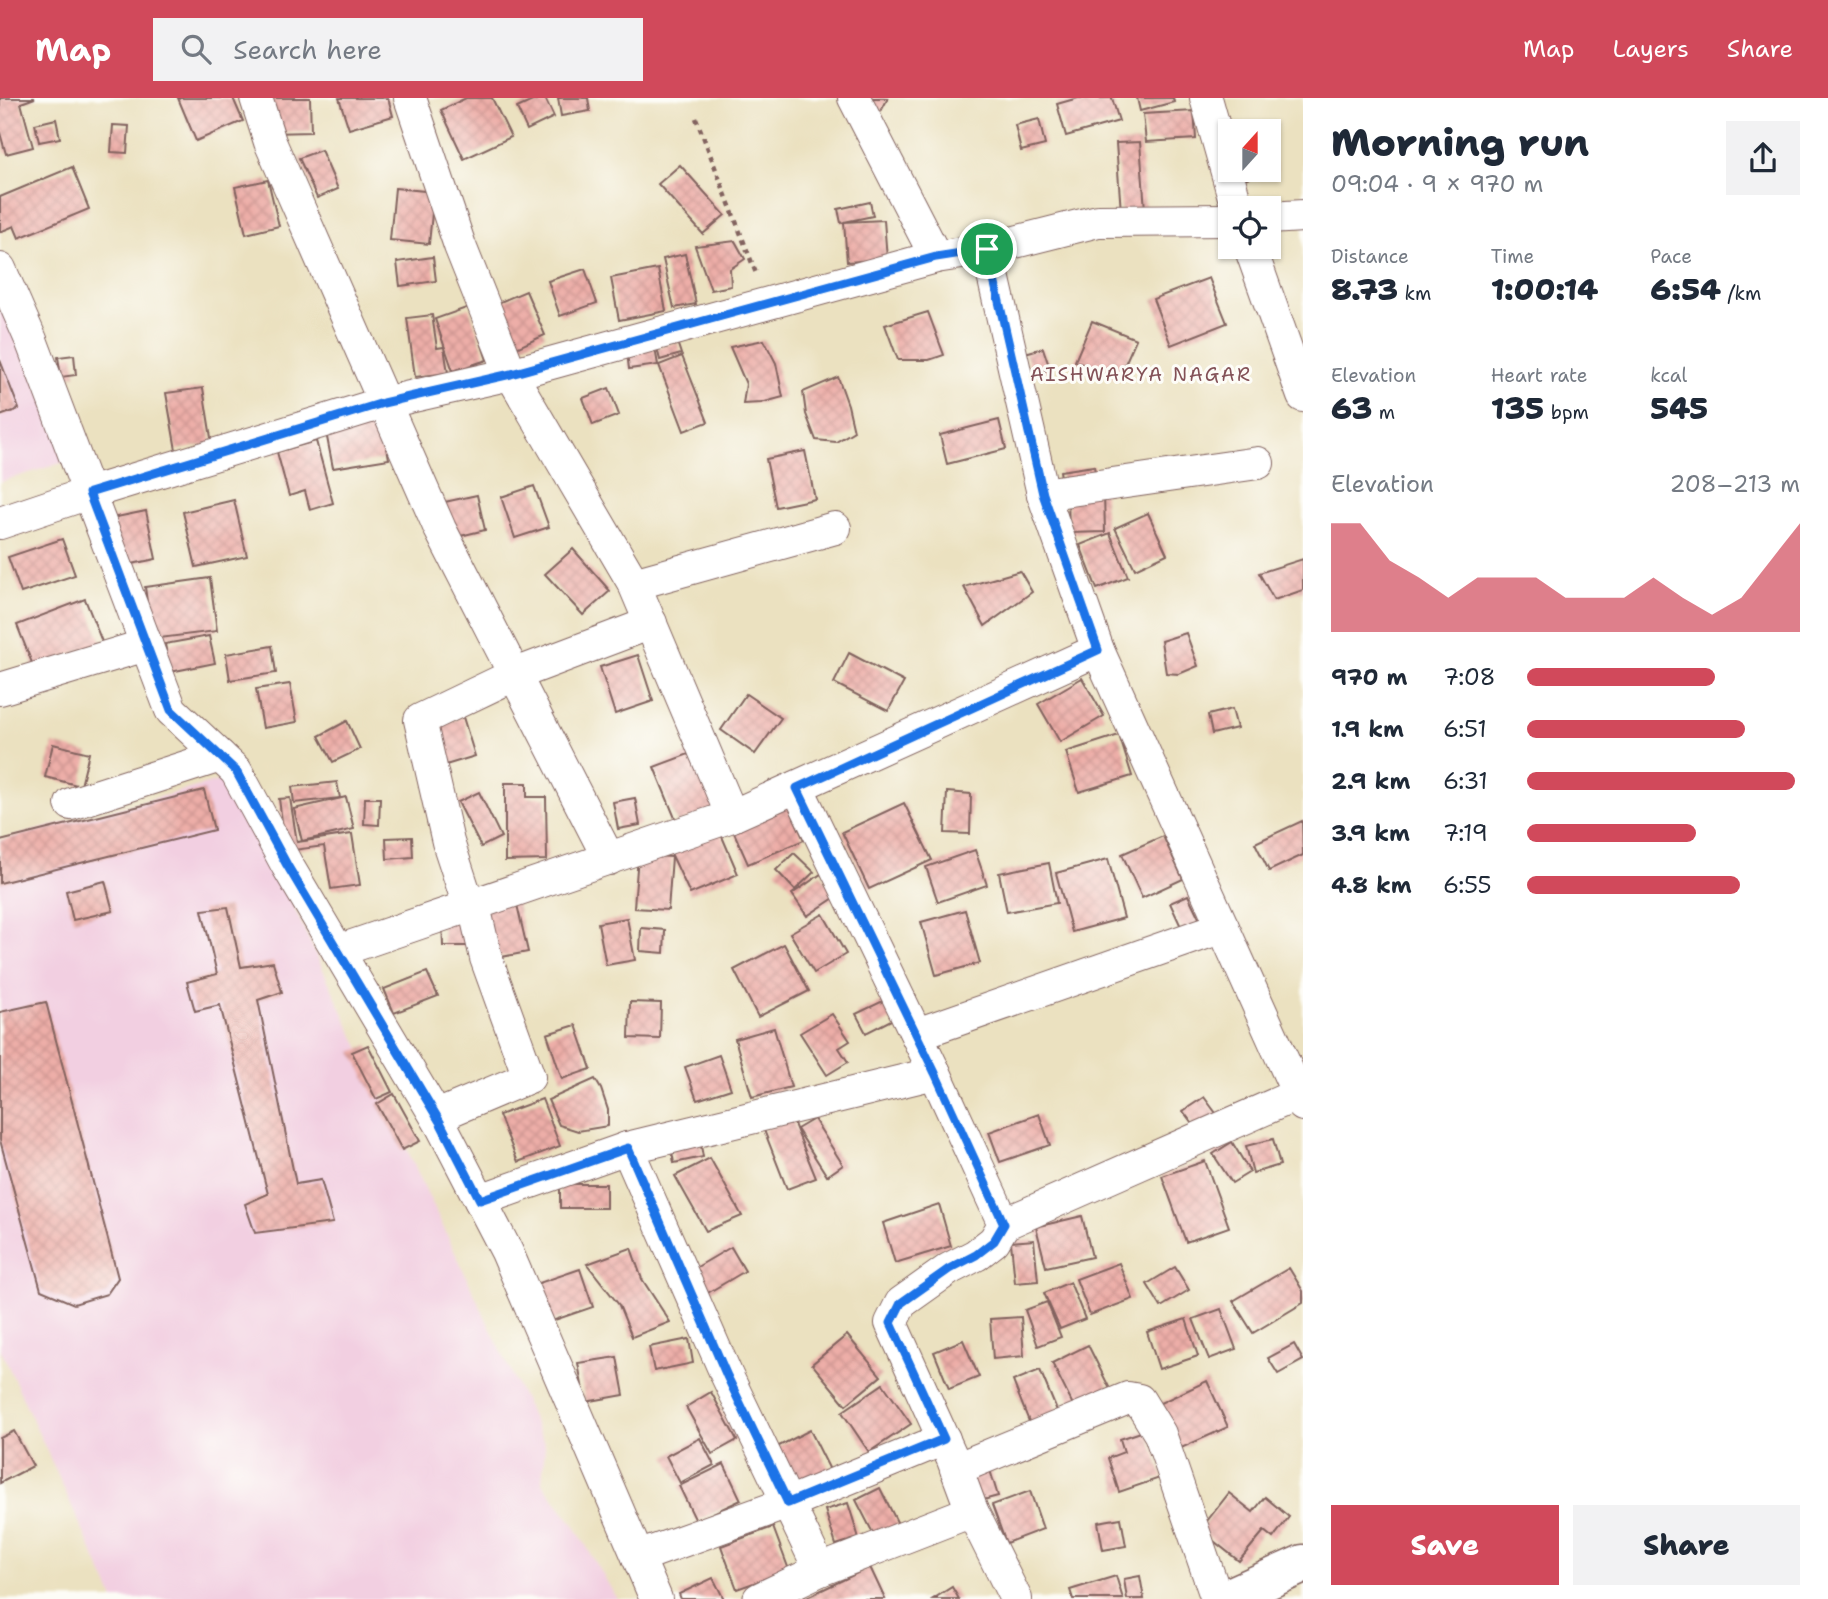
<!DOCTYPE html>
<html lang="en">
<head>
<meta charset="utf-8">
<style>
	:root { --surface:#fff; --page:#f2f2f3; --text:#1f2937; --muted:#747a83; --accent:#d1495b }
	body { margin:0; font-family:"Shantell Sans",sans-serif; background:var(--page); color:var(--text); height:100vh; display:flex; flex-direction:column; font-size:26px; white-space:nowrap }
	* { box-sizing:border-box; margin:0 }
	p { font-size:23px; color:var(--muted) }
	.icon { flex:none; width:38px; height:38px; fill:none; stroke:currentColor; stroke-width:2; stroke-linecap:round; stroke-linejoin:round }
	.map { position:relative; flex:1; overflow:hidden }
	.drawer { display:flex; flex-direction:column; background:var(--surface); width:525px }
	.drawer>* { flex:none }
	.needle { width:46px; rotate:21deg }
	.tools { position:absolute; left:1218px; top:21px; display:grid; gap:14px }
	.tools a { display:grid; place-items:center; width:63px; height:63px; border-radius:0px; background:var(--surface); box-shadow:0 2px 5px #0004; font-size:35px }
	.pin { position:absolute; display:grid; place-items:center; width:60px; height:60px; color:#fff; margin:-30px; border:4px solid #fff; border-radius:50%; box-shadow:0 2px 7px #0007 }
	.round { display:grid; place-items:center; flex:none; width:74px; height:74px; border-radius:0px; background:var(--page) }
	.headline { display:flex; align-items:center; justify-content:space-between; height:119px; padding:0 28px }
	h1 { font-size:38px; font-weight:800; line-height:52px }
	.stats { display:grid; grid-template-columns:repeat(3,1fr); gap:10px; height:119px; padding:7px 28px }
	.stats div { display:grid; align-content:center }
	.stats b { font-size:30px; font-weight:800 }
	.stats small { font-size:19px; font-weight:400 }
	.stats p { font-size:19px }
	.chart { height:196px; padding:14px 28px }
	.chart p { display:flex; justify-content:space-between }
	.chart svg { width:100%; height:126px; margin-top:7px; fill:var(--accent); opacity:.7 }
	.action { display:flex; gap:14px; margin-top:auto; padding:14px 28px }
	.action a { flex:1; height:80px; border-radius:0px; background:var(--accent); color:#fff; font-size:28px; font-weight:800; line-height:80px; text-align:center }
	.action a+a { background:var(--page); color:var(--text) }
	ul { padding:0 28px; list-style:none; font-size:23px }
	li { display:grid; grid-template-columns:112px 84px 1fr; align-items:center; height:52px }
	li i { height:18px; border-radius:9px; background:var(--accent) }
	header { display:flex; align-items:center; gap:42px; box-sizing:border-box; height:98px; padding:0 35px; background:var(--accent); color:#fff }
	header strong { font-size:33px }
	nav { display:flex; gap:38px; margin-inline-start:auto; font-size:24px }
	.search { width:490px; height:63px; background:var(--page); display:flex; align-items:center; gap:18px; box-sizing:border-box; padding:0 24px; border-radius:0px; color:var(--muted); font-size:26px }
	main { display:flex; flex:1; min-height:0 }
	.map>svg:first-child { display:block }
	.built { fill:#f2cfe1 }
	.building { fill:url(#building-cross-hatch) }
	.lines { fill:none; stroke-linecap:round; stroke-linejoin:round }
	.minor-casing { stroke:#82635f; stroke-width:34 }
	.major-casing { stroke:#82635f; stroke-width:41 }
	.path { stroke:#82635f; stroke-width:4.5; stroke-dasharray:5 5; stroke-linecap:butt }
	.minor { stroke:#fff; stroke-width:32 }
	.major { stroke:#fff; stroke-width:38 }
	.route-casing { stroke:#fff; stroke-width:14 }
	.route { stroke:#1a73e8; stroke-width:9 }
	.labels { text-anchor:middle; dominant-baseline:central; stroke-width:6; stroke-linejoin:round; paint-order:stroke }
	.neighbourhood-label { font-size:19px; letter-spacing:2px; fill:#835157; stroke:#fdfcf7 }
</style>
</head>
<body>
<header>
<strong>Map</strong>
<div class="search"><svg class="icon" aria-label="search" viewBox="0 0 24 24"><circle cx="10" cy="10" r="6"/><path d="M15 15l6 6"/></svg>Search here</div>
<nav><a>Map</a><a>Layers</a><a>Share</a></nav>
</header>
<main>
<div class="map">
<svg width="1303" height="1501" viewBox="0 0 1303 1501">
	<defs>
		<pattern id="building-cross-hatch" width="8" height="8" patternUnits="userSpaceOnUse" patternTransform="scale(1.75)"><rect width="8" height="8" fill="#edaea8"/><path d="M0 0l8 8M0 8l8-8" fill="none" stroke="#cd9591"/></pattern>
	</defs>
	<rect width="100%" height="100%" fill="#fdfcf7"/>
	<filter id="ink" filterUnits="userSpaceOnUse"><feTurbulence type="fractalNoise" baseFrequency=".0143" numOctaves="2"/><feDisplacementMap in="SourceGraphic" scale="14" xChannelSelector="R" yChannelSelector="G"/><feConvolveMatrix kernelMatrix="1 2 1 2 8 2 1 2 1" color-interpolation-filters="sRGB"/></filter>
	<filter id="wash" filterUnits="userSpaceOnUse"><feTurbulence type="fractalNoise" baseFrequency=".00686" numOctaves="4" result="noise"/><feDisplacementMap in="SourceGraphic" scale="28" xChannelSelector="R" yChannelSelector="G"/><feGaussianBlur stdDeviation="1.57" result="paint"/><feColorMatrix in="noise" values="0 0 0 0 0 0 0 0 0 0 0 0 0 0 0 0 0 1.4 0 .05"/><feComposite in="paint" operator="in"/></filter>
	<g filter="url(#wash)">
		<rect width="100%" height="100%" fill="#ebe1c0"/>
		<!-- built -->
		<g class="built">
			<polygon points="0,194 71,362 0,384"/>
			<polygon points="233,679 545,1347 542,1385 573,1425 617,1501 114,1501 0,1250 0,742"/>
		</g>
		<g id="blocks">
			<!-- building -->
			<g class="building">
				<polygon points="0,0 35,0 21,5 33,49 6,56 0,35"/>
				<polygon points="178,0 233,0 243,23 196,43"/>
				<polygon points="270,0 310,0 311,34 271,35"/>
				<polygon points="339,0 388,0 393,18 349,31"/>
				<polygon points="466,0 492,0 511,39 464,61 441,12"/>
				<polygon points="539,0 545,0 554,19 527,32 517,10"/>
				<polygon points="558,0 588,0 590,13 561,18"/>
				<polygon points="862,0 888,0 879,17"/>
				<polygon points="1078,0 1112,0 1119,23 1066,38 1057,6"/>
				<polygon points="1137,0 1173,0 1174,4 1140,13"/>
				<polygon points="1194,13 1196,41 1146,44 1143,16"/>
				<polygon points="56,21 60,40 39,44 35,26"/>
				<polygon points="1039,21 1045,47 1021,53 1015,27"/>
				<polygon points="1264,25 1266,33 1239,33"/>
				<polygon points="113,27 129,28 127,55 111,54"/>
				<polygon points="1140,44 1145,112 1121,114 1116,45"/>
				<polygon points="1269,46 1277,72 1243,81 1241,72 1269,72"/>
				<polygon points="321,52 338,91 317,100 299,60"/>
				<polygon points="680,67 725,117 703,136 658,86"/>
				<polygon points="72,69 89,111 19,140 14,128 0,134 0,99"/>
				<polygon points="268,82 279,128 246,136 235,89"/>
				<polygon points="395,90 434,94 429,146 390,142"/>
				<polygon points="870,104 873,118 844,124 884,122 887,161 847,164 844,124 841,125 838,111"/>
				<polygon points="735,143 745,161 730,171 731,188 711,192 695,148"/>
				<polygon points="685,156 696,206 674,210 663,161"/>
				<polygon points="433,159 436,183 400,188 397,164"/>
				<polygon points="585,171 597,205 560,218 548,183"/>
				<polygon points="658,171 666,213 619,222 611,180"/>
				<polygon points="1209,180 1227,225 1171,247 1153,201"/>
				<polygon points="526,193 545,237 512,252 493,207"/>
				<polygon points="469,209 487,262 453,273 435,221"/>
				<polygon points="928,214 944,257 929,262 898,262 885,227"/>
				<polygon points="432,217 437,250 444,249 448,275 415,279 407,220"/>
				<polygon points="1092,223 1136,241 1118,282 1075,263"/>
				<polygon points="764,242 776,265 783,299 761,305 743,306 746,286 730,249"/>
				<polygon points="677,244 681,256 660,262 657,250"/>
				<polygon points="655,250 658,267 629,271 627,254"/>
				<polygon points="1043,250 1050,271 1033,277 1025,255"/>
				<polygon points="74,257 76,277 61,279 58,259"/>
				<polygon points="682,258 708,324 684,333 659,267"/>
				<polygon points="0,262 19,311 0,318"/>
				<polygon points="838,279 848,307 854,333 836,344 816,342 806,316 803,294"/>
				<polygon points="203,290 212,346 176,352 166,295"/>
				<polygon points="609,290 619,317 593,327 583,300"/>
				<polygon points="382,320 389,361 333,370 325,329"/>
				<polygon points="999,322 1006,351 947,366 940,337"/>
				<polygon points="316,343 333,405 310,412 305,393 289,398 277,354"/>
				<polygon points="805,353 815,401 776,409 766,361"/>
				<polygon points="1094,368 1096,380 1062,385 1060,373"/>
				<polygon points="534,388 549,429 515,440 501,399"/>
				<polygon points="1104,395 1105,434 1069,435 1068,397"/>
				<polygon points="477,397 485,432 448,441 440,405"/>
				<polygon points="234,402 247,458 196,469 183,414"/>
				<polygon points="146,413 156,461 117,469 107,421"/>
				<polygon points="1148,415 1167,456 1135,471 1115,430"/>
				<polygon points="1110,435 1128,479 1097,491 1080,447"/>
				<polygon points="62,441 75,477 21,495 8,459"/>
				<polygon points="573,451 610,493 583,517 545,476"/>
				<polygon points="1303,461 1303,492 1274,502 1259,475"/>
				<polygon points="1020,473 1032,494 985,528 964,489"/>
				<polygon points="210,480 217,533 152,541 145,489"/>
				<polygon points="85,501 102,544 34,570 17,527"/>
				<polygon points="1186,535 1198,568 1179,576 1166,575 1161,543"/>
				<polygon points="209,538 215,565 170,574 165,546"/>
				<polygon points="272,548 276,575 230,582 226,556"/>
				<polygon points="849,555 904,584 888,613 834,585"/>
				<polygon points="638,557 653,603 615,616 600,569"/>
				<polygon points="1082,580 1104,618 1060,644 1038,606"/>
				<polygon points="290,586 297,624 263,630 256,591"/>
				<polygon points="746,596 781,620 755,656 721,632"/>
				<polygon points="1232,611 1237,630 1212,636 1208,617"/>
				<polygon points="463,619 475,658 436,670 425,631"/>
				<polygon points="347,623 360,651 333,664 319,638"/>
				<polygon points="1119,637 1132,678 1079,694 1066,654"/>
				<polygon points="53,646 89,655 81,688 45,679"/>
				<polygon points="694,654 716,710 677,725 654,669"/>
				<polygon points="337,684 340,700 294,705 292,689"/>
				<polygon points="505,685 527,685 527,699 546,699 547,762 505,763"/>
				<polygon points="204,692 214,732 0,785 0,743"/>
				<polygon points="479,694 501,739 481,749 458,704"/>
				<polygon points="947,694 971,696 970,736 945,735"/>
				<polygon points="346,699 354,731 302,743 294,711"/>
				<polygon points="290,700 297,744 352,736 360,787 331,791 324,748 286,753 279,701"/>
				<polygon points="365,700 380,700 379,727 364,726"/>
				<polygon points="635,700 640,727 618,731 613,704"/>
				<polygon points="904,705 932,762 869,791 842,734"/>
				<polygon points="788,706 804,742 748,766 732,730"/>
				<polygon points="1302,723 1303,757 1269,773 1255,745"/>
				<polygon points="718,729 738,776 690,796 669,751"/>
				<polygon points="1163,738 1183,781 1142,800 1122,756"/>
				<polygon points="412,739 413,759 387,761 386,740"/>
				<polygon points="975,752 987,787 938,804 926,769"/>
				<polygon points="794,755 814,774 795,792 776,772"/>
				<polygon points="638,757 672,759 668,812 634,810"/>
				<polygon points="1108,761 1124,820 1072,834 1056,775"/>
				<polygon points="1049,765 1057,805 1007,814 999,775"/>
				<polygon points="821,776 837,798 807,818 792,796"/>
				<polygon points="105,783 113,813 73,822 66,793"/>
				<polygon points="1188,797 1201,824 1183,833 1170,805"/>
				<polygon points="515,798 528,854 491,861 479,810"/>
				<polygon points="228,809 241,869 273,864 282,894 258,902 296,1086 321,1082 333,1125 255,1135 245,1106 268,1096 220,907 195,913 187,884 217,876 202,812"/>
				<polygon points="965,812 980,865 936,877 921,824"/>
				<polygon points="823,816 846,856 814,875 790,835"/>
				<polygon points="475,819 475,848 443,848 442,820"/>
				<polygon points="627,820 635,862 606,867 598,825"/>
				<polygon points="641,830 665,832 664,855 640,853"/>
				<polygon points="784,846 809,893 758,919 734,872"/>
				<polygon points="427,874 438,898 394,915 384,891"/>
				<polygon points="885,902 895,920 866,935 856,916"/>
				<polygon points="46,904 118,1180 107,1196 74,1206 41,1192 0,1042 0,914"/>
				<polygon points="630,904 661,905 660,941 629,940"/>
				<polygon points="832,916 850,943 839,950 848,964 827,977 800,935"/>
				<polygon points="576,927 591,971 562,981 547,936"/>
				<polygon points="774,930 791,989 752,999 735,941"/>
				<polygon points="368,947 392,994 376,1001 352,954"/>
				<polygon points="719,957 731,991 697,1002 685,969"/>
				<polygon points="595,981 601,991 608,1012 608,1028 578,1033 559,1027 548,1002"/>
				<polygon points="394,996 420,1043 402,1052 377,1006"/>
				<polygon points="1204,999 1221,1022 1201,1037 1183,1013"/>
				<polygon points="542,1001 560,1048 518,1064 499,1017"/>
				<polygon points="1039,1016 1050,1047 1000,1064 989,1034"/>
				<polygon points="792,1021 816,1080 787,1091 764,1032"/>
				<polygon points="814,1021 843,1067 827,1078 797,1031"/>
				<polygon points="1273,1041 1280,1067 1253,1075 1246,1048"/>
				<polygon points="700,1042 703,1059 674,1065 671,1048"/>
				<polygon points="1232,1044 1250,1074 1232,1085 1213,1056"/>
				<polygon points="710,1060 742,1118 706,1133 675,1078"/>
				<polygon points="1205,1063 1229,1129 1186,1144 1162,1078"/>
				<rect x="560" y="1086" width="46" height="24"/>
				<polygon points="939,1106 951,1148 895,1165 883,1125"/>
				<polygon points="1082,1118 1092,1159 1046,1169 1036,1129"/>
				<polygon points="1034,1142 1038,1183 1015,1185 1011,1144"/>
				<polygon points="731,1149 745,1173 706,1196 692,1172"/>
				<polygon points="631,1150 642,1181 670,1224 632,1239 619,1207 587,1166"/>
				<polygon points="1119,1165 1133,1201 1090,1217 1076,1181"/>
				<polygon points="1175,1169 1189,1192 1161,1209 1147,1186"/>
				<polygon points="1289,1170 1303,1193 1303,1205 1253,1235 1233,1203"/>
				<polygon points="580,1171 593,1209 546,1225 533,1187"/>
				<polygon points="1070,1184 1085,1221 1060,1231 1044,1195"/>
				<polygon points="1047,1204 1061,1239 1038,1248 1025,1212"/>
				<polygon points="1221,1211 1236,1251 1209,1261 1193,1221"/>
				<polygon points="1021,1219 1024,1258 993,1261 990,1221"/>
				<polygon points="1186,1221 1198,1258 1159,1271 1147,1234"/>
				<polygon points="847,1237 881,1278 846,1307 812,1266"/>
				<polygon points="689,1241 693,1265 654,1273 649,1249"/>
				<polygon points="963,1242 979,1279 949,1291 934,1254"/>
				<polygon points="1294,1246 1303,1262 1278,1276 1268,1260"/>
				<polygon points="1088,1247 1111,1293 1075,1311 1052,1265"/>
				<polygon points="617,1259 624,1297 585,1304 578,1265"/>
				<polygon points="1040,1272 1060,1320 1032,1331 1013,1283"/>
				<polygon points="1207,1283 1228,1329 1179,1351 1158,1306"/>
				<polygon points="883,1286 911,1326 869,1354 842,1314"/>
				<polygon points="711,1294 737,1342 712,1356 686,1309"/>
				<polygon points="810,1332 830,1372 797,1389 777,1349"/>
				<polygon points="1147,1332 1163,1379 1119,1394 1108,1360 1124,1354 1120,1341"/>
				<polygon points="14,1333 33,1368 0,1385 0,1340"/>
				<polygon points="700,1340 714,1367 680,1385 666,1358"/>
				<polygon points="724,1366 741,1402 696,1423 679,1388"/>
				<polygon points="990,1372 998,1398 976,1404 969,1378"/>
				<polygon points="880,1390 899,1428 875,1439 856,1402"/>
				<polygon points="1030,1393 1043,1431 1006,1445 992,1407"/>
				<polygon points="1229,1395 1253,1414 1265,1399 1289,1419 1273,1440 1264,1433 1239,1463 1200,1432"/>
				<polygon points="848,1405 859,1440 836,1447 825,1412"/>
				<polygon points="1121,1420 1126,1448 1103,1452 1098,1424"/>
				<polygon points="773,1429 789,1472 737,1491 721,1448"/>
				<polygon points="870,1469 885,1501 803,1501"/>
				<polygon points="1116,1478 1123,1501 1073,1501 1070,1492"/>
				<polygon points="1140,1478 1144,1501 1127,1501 1124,1481"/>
				<polygon points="713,1480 724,1501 681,1501 679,1496"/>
				<polygon points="952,1489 959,1501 933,1501"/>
			</g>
		</g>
	</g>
	<g filter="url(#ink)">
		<use href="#blocks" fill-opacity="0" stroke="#82635f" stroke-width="2"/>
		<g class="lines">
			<defs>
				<g id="minor">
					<polyline points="256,0 270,44 440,431 609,761"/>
					<polyline points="410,0 460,148 511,276 634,486 732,718 1098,552"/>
					<polyline points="854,0 936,159"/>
					<polyline points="1206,0 1237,110"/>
					<polyline points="1269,120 1303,118"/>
					<polyline points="1250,149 1303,298"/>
					<polyline points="987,151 1043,396 1098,552 1303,1007"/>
					<polyline points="0,171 31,242 171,612 236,673 287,767 440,1025 507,1154 656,1501"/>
					<polyline points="1043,396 1258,365"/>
					<polyline points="0,425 89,395 383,305 511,276 936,159 987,151 1098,123 1230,122"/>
					<polyline points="634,486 835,430"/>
					<polyline points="0,591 146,547"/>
					<polyline points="797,689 935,975 1004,1126 994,1143 976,1157 949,1171 901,1205 891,1225 953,1362 972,1413 1016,1501"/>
					<polyline points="71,706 220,658"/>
					<polyline points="338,853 732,718"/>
					<polyline points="917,936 1223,829"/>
					<polyline points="437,1018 529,979 486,860 477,821 469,808 448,744 420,622 516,576 651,525"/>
					<polyline points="627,1050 727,1278 820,1472"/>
					<polyline points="480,1102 627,1050 935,975"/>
					<polyline points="1004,1126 1303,994"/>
					<polyline points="956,1371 1128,1300 1139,1302 1160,1336 1217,1501"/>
					<polyline points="638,1459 788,1405 944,1341"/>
					<polyline points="759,1501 820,1472 972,1413"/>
				</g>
				<polyline id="major" points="1225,1501 1303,1466"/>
			</defs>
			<!-- minor casing -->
			<use href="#minor" class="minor-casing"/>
			<!-- major casing -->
			<use href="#major" class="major-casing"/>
			<!-- path -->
			<polyline class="path" points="696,20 757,178"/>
			<!-- minor -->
			<use href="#minor" class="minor"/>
			<!-- major -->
			<use href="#major" class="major"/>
		</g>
	</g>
	<g class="lines" filter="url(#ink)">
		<defs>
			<polygon id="route" points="987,151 1043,396 1098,552 797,690 935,975 1004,1126 994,1143 976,1157 949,1171 901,1205 891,1225 944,1341 788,1405 727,1278 628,1050 480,1102 440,1024 287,767 236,673 171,612 89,395 383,305 511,276 936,159"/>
		</defs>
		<!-- route casing -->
		<use href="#route" class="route-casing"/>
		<!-- route -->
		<use href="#route" class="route"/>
	</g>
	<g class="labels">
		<!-- neighbourhood labels -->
		<g class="neighbourhood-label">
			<text x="1141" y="276">AISHWARYA NAGAR</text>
		</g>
	</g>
</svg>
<div class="tools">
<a><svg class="needle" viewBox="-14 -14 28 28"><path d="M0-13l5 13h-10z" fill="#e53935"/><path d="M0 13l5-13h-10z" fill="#747a83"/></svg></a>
<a><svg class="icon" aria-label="locate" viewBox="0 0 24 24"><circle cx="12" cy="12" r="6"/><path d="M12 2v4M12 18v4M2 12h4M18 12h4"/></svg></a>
</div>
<div class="pin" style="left:987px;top:151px;background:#1e9e55"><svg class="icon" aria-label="arrive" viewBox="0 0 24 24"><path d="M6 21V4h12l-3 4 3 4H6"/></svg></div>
</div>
<section class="drawer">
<div class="headline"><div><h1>Morning run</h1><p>09:04 · 9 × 970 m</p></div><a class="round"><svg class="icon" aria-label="share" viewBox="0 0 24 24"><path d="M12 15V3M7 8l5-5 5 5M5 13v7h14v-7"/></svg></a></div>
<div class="stats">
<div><p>Distance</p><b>8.73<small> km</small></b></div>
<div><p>Time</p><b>1:00:14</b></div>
<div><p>Pace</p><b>6:54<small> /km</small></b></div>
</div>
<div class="stats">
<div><p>Elevation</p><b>63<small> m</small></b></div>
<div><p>Heart rate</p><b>135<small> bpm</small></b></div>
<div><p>kcal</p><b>545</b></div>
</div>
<div class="chart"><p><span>Elevation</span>208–213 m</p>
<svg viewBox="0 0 160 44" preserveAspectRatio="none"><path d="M0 44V6L10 6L20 19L30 25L40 32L50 25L60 25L70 25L80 32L90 32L100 32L110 25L120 32L130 38L140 32L150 19L160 6V44z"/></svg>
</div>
<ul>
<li><b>970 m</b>7:08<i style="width:69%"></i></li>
<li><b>1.9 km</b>6:51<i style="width:80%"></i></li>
<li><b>2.9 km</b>6:31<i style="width:98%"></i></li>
<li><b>3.9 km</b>7:19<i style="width:62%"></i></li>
<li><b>4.8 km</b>6:55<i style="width:78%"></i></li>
</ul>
<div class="action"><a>Save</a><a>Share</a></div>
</section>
</main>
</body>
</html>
